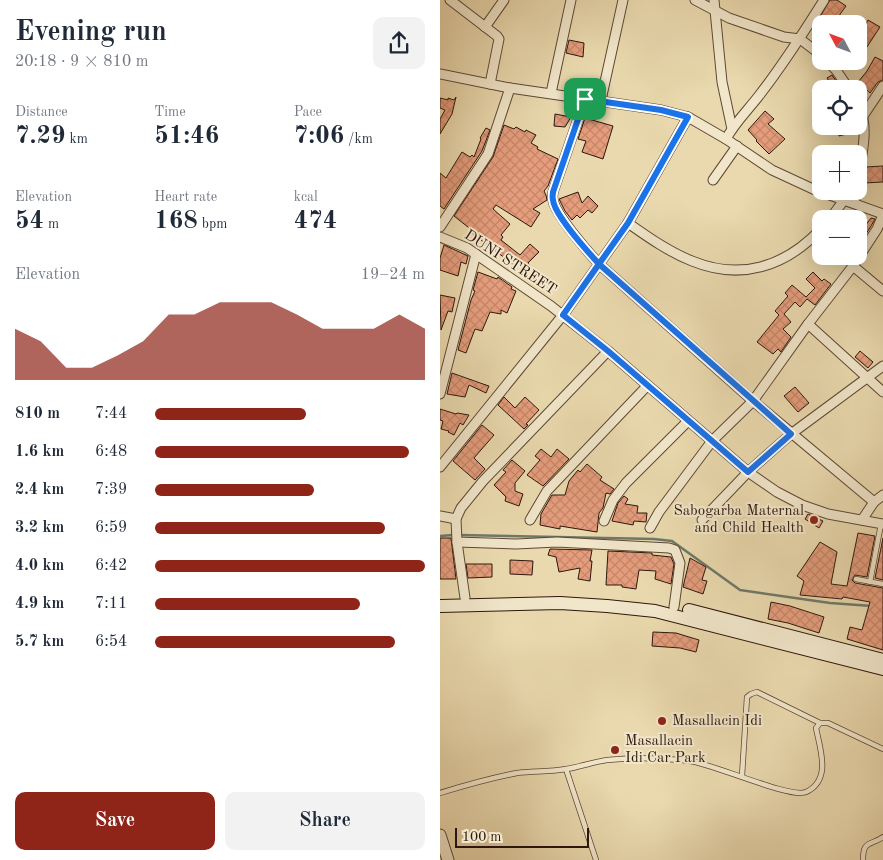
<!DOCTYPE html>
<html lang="en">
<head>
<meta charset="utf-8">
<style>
	:root { --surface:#fff; --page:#f2f2f3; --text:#1f2937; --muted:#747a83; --accent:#8f2418 }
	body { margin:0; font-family:"Old Standard TT",serif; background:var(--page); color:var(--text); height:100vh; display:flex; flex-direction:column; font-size:19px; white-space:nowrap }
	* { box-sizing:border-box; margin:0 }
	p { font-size:16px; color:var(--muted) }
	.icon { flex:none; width:28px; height:28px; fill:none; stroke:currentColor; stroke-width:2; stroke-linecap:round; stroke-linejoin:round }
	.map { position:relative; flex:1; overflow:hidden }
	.details { display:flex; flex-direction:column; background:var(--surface); width:440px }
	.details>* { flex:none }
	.needle { width:32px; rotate:311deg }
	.tools { position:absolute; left:372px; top:15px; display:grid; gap:10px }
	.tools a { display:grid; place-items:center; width:55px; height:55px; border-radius:10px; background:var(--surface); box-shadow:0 5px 20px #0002; font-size:25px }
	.scale { position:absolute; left:15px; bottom:12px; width:134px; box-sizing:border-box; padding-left:5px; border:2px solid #2e170d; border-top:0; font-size:14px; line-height:18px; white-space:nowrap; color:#2e170d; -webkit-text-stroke:4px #f1e6ca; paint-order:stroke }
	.pin { position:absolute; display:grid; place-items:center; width:42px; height:42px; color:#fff; margin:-21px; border-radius:10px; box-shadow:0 2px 8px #0006 }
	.round { display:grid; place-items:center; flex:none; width:52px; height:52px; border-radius:10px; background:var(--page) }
	.head { display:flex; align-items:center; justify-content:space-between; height:85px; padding:0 15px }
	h1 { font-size:28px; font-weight:800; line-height:38px }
	.figures { display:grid; grid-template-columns:repeat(3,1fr); gap:8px; height:85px; padding:5px 15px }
	.figures div { display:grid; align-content:center }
	.figures b { font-size:25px; font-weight:800 }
	.figures small { font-size:14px; font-weight:400 }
	.figures p { font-size:14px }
	.chart { height:140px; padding:10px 15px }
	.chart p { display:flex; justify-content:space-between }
	.chart svg { width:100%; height:90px; margin-top:5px; fill:var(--accent); opacity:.7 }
	.primary-button { display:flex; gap:10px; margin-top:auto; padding:10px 15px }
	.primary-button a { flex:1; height:58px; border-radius:10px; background:var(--accent); color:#fff; font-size:20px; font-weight:800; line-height:58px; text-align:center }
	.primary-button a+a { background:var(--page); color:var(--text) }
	ul { padding:0 15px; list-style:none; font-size:16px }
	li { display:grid; grid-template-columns:80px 60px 1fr; align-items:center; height:38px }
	li i { height:12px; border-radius:6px; background:var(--accent) }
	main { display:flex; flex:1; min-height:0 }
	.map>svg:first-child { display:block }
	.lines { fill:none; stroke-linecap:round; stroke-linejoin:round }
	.stream { stroke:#6e796a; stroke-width:2.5 }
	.building { fill:url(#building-cross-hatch); stroke:#2e170d }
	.service-casing { stroke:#5d4835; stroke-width:6 }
	.minor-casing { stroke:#5d4835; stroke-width:11 }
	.tertiary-casing { stroke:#5d4835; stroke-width:13 }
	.secondary-casing { stroke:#2e170d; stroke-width:14 }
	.service { stroke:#f1e6ca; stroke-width:4.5 }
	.minor { stroke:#f1e6ca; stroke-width:9 }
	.tertiary { stroke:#f1e6ca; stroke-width:11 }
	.secondary { stroke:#f1e6ca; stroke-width:12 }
	.route-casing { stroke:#fff; stroke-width:10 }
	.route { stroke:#1a73e8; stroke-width:6 }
	.poi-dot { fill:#8f2418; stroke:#f1e6ca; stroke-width:2 }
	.labels { text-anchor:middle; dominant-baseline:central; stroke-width:4; stroke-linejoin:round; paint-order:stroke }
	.street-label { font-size:15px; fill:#2e170d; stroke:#f1e6ca }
	.poi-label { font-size:15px; fill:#2e170d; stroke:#f1e6ca; text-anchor:start }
</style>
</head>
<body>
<main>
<section class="details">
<div class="head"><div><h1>Evening run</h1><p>20:18 · 9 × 810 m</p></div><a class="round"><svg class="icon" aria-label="share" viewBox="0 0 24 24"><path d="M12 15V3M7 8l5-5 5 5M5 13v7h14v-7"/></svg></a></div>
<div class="figures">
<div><p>Distance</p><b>7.29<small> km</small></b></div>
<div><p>Time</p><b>51:46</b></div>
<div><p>Pace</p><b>7:06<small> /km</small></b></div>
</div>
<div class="figures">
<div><p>Elevation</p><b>54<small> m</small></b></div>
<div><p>Heart rate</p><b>168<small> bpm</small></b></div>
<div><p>kcal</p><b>474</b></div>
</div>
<div class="chart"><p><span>Elevation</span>19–24 m</p>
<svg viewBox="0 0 160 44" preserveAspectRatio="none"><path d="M0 44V19L10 25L20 38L30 38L40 32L50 25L60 12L70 12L80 6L90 6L100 6L110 12L120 19L130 19L140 19L150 12L160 19V44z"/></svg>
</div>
<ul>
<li><b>810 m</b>7:44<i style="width:56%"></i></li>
<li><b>1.6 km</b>6:48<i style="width:94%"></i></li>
<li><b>2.4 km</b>7:39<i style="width:59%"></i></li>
<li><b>3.2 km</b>6:59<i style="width:85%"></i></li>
<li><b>4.0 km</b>6:42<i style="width:100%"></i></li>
<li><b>4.9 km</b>7:11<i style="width:76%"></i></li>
<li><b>5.7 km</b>6:54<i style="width:89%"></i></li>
</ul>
<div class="primary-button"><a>Save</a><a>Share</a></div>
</section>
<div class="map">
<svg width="443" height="860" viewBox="0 0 443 860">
	<defs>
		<pattern id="building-cross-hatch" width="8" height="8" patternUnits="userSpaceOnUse" patternTransform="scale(1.25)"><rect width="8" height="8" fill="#e59d7c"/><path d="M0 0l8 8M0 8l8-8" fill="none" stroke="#c5866a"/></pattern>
	</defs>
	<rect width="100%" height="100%" fill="#ead9ae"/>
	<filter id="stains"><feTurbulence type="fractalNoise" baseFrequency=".004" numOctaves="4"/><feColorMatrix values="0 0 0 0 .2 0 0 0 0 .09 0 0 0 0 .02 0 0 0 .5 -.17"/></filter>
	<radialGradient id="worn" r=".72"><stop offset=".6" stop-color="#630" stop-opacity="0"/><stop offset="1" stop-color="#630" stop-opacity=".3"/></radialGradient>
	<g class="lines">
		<!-- stream -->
		<g class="stream">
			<polyline points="19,535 214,539 232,541 300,590 390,603 432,606"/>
			<polyline points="0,536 13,535"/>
		</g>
	</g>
	<!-- building -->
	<g class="building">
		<polygon points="390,0 397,0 406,6 393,24 381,24 381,37 372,30"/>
		<polygon points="428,20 440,27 419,59 419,35"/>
		<polygon points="129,40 144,43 143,57 126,53"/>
		<polygon points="435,57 443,61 443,80 438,82 430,93 418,82 427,71"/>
		<polygon points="392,75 400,87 399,89 394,89 387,78"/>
		<polygon points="16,97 12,114 0,134 0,119 5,110 0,108 0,98 8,100 8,98 14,100"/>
		<polygon points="325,111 334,119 328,124 345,139 329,154 316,141 317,140 308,130"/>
		<polygon points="115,114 131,117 125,127 114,126"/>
		<polygon points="145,118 173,126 163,159 142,152 146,141 138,139"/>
		<polygon points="64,125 74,129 76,127 85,132 86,130 96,135 91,143 98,147 97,149 118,159 108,186 104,191 106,195 107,200 93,209 100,213 91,227 56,205 53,209 70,224 61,235 63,237 61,240 80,255 90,244 99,252 88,263 89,265 84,271 74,262 73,264 42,241 32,233 33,231 14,216 53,157"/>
		<polygon points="398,126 418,126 418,131 399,136"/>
		<polygon points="46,128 50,130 42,151 4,209 0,206 0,173 6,178 22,152 30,157 32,155 34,157 41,139 40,138"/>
		<polygon points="443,166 443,182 424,183 426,167"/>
		<polygon points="138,192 142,203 148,196 158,206 152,213 148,210 140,218 137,215 132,220 125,211 119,199"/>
		<polygon points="431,218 435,219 431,226 419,245 419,234"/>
		<polygon points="4,245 28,256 26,264 21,262 18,276 0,270 0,258"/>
		<polygon points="38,272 57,279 58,277 72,287 71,289 76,291 67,313 61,310 61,314 50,312 42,331 35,329 26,353 18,350 31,300 35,291 33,290"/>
		<polygon points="373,272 382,281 384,279 391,284 375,305 367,299 360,307 355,302 344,314 351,322 343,329 351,337 341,352 338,349 333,354 317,342 339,315 335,311 348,296 345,293 352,285 366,297 375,288 366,279"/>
		<polygon points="0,295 15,298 12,312 8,311 1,330"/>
		<polygon points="420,351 433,362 428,368 415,357"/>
		<polygon points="12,373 43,384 49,386 46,393 29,385 25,397 7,394"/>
		<polygon points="355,387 369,403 358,412 344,396"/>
		<polygon points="64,397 75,408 85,397 99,410 86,424 88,425 84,429 58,405"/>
		<polygon points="0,409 16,414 17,413 29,415 23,425 20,423 14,435 8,432 9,431 1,429 3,421 0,420"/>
		<polygon points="42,425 54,435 34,458 45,469 35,480 13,461"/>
		<polygon points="101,449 111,457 117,449 129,459 103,486 87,475 100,460 95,456"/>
		<polygon points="72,460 85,471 75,483 75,491 83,494 79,506 65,501 66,497 54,485 66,472 63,470"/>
		<polygon points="147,464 162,477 160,480 174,489 170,494 166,493 163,508 159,513 157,532 120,526 120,529 100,525 101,514 112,495 125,495 129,481 138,470 140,472"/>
		<polygon points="184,496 188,499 185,504 198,506 197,513 207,513 206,522 194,521 193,525 172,521 178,503"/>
		<polygon points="368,514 383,521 379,528 365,519"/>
		<polygon points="418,533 435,536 427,577 415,575 412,580 415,583 443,588 443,650 407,639 410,627 422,630 430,602 403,597 402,599 360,595 364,581 357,576 380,542 397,552 391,584 407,586"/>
		<polygon points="0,538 11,538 16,579 0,579"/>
		<polygon points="443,538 443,580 435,578"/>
		<polygon points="110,549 152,550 150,561 152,561 150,581 138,579 140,568 119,572 116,557 108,555"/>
		<polygon points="168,551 212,553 212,555 231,557 234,564 231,584 215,579 216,571 199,570 196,589 182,587 182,585 166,585"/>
		<polygon points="250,558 266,567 262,580 267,581 263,594 243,587"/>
		<polygon points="70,560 93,561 92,575 70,574"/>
		<polygon points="26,564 52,564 52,577 28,578"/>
		<polygon points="331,602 350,606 384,617 379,633 348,623 328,619"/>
		<polygon points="213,632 236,633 259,640 256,652 240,648 212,646"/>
	</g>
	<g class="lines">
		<defs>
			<g id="service">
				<polyline points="416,579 443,584"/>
				<polyline points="430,582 441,524"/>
				<polyline points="126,769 156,860"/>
				<polyline points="302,776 307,697 311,694 317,692 380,723"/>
				<path d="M0 793C26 785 51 778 77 773 93 771 110 772 126 769 140 767 153 762 167 760 194 757 223 758 250 761 273 764 351 799 366 792 392 780 380 749 376 728L380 723H388L443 749"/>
				<path d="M423 860C423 840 430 846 443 837"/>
			</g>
			<g id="minor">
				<polyline points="10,0 57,36 59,39 50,84"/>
				<polyline points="255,0 289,18 344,37 360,39 381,55"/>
				<polyline points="274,0 282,82 292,129"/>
				<polyline points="45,27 64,0"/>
				<polyline points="387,61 396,70 409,89"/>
				<polyline points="0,74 70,88 221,110 248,117 286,139 332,170 373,189 443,214"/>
				<polyline points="111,93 131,0"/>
				<path d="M145 99 113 192C113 194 112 197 113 200 115 214 148 252 159 264L313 401 434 502"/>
				<polyline points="161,100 183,0"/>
				<path d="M419 107C429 126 422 153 419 173"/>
				<polyline points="423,116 443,86"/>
				<path d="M286 139C295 122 310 108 321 93 344 63 364 32 384 0"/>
				<polyline points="273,180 297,146"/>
				<polyline points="414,203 416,191"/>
				<polyline points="390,219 404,200"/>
				<path d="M188 223C208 237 229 252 252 261 301 281 345 267 381 229"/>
				<polyline points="0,227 48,154 70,88"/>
				<polyline points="0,237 27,248 111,306 168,351 308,472 337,492 362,505 388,514 443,524"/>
				<polyline points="413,266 443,291"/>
				<polyline points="368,324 443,392"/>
				<polyline points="0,394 36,254"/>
				<polyline points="0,467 123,315 188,223 248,117"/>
				<polyline points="0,516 16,519"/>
				<polyline points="90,520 107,491 207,386"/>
				<polyline points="262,520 308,472 351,434 443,366"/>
				<polyline points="422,520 434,502 443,495"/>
				<polyline points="164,521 173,500 186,483 248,421"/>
				<polyline points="210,528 219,512 272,441 313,401 368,324 413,266 437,229 443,215"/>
				<polyline points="17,542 76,544 117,542 229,548 235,550 240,563 234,607"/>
				<polyline points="25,598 17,542 16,519 21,508 43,481 168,351"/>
			</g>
			<polyline id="tertiary" points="0,835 8,860"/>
			<g id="secondary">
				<polyline points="0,606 120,603 167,606 215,611 443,669"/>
				<polyline points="249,610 443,660"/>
			</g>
		</defs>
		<!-- service casing -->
		<use href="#service" class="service-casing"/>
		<!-- minor casing -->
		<use href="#minor" class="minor-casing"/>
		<!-- tertiary casing -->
		<use href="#tertiary" class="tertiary-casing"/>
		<!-- secondary casing -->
		<use href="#secondary" class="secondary-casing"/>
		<!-- service -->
		<use href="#service" class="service"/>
		<!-- minor -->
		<use href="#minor" class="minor"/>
		<!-- tertiary -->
		<use href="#tertiary" class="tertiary"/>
		<!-- secondary -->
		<use href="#secondary" class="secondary"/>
	</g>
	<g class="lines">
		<defs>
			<path id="route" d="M145 99 113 192C113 194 112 197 113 200 114 214 148 252 159 264L123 315 168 351 308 472 351 434 159 264 188 223 248 117 221 110 145 99"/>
		</defs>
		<!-- route casing -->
		<use href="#route" class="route-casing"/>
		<!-- route -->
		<use href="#route" class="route"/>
	</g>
	<!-- markers -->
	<g class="poi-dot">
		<circle cx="374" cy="520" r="5"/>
		<circle cx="222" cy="721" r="5"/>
		<circle cx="175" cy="750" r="5"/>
	</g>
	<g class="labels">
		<!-- street labels -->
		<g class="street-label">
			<text transform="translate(70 263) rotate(33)">DUNI STREET</text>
		</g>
		<!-- poi labels -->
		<g class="poi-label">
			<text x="364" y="511" text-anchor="end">Sabogarba Maternal<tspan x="364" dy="17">and Child Health</tspan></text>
			<text x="232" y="721">Masallacin Idi</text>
			<text x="185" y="741">Masallacin<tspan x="185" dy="17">Idi Car Park</tspan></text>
		</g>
	</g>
	<rect width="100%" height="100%" filter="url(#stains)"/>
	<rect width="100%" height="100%" fill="url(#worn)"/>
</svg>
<div class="tools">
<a><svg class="needle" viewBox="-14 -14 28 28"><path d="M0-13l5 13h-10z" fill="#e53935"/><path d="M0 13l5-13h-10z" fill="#747a83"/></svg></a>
<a><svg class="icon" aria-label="locate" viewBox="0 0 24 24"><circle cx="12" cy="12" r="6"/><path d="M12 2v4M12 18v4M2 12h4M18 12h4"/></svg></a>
<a>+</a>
<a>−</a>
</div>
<div class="scale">100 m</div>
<div class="pin" style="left:145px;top:99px;background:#1e9e55"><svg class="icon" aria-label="arrive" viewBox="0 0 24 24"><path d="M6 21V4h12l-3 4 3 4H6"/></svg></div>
</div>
</main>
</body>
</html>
